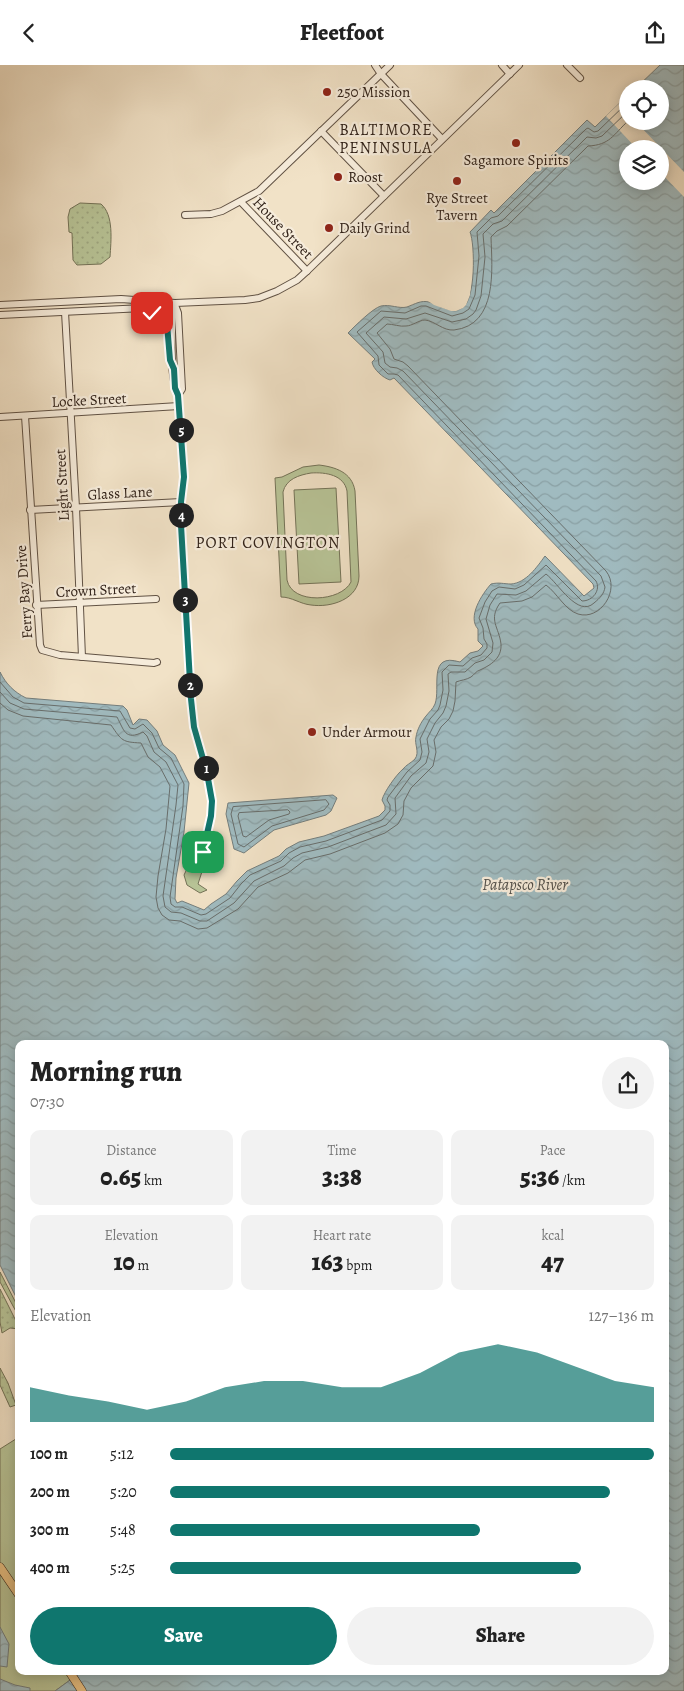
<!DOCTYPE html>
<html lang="en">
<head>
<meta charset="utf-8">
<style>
	:root { --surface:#fff; --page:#f2f2f2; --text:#222; --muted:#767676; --accent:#0f766e }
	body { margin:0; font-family:Alegreya,serif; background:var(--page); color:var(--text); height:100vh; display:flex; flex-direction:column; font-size:19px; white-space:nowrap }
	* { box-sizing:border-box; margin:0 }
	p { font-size:16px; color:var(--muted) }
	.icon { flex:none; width:28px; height:28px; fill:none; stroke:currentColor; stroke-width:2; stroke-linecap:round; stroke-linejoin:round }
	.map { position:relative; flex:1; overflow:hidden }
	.side { position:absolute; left:15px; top:975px; width:654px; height:635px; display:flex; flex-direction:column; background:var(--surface); border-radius:10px; box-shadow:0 2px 12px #0003 }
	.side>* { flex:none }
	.fabs { position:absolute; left:619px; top:15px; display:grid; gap:10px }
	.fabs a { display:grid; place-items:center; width:50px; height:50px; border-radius:50%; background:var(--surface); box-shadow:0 2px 12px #0003; font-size:25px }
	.pin { position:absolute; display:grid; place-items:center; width:42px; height:42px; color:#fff; margin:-21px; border-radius:10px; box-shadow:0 2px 8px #0006 }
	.km { position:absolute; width:25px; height:25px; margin:-12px; border-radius:50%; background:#222; color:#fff; font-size:14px; line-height:25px; text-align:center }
	.round { display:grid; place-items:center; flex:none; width:52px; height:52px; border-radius:26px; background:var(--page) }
	.summary { display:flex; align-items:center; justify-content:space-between; height:85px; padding:0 15px }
	h1 { font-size:28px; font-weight:800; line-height:38px }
	.stats { display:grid; grid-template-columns:repeat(3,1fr); gap:8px; height:85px; padding:5px 15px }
	.stats div { display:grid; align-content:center; border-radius:10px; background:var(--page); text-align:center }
	.stats b { font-size:25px; font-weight:800 }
	.stats small { font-size:14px; font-weight:400 }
	.stats p { font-size:14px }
	.chart { height:140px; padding:10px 15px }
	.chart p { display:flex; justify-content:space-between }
	.chart svg { width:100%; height:90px; margin-top:5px; fill:var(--accent); opacity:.7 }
	.button { display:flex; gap:10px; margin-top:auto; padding:10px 15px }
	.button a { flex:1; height:58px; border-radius:30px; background:var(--accent); color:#fff; font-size:20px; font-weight:800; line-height:58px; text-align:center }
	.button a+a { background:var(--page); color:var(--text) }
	ul { padding:0 15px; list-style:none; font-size:16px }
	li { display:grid; grid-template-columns:80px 60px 1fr; align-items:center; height:38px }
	li i { height:12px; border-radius:6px; background:var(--accent) }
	header { display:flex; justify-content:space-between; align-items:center; height:65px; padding:0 15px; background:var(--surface); font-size:22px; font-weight:800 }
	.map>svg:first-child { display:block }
	.grass { fill:url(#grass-dots); stroke:#747358 }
	.forest { fill:url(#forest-crowns); stroke:#747358 }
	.green { fill:#b8c497; stroke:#747358; fill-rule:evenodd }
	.water { fill:url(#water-waves); stroke:#747e7d; fill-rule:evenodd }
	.pier { fill:#f1e2c7 }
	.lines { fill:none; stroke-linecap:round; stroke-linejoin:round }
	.shore { stroke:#686e6c; stroke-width:1 }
	.minor-casing { stroke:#615244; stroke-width:8 }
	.major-casing { stroke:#312219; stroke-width:9 }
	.minor { stroke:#f6ecdb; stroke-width:6 }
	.major { stroke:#e8c184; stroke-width:8 }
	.route-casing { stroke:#fff; stroke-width:10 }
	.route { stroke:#0f766e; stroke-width:6 }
	.poi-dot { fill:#8f2418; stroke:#f6ecdb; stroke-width:2 }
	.labels { text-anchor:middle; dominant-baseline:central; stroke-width:4.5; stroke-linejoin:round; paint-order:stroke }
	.poi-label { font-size:15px; fill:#312219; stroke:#f6ecdb; text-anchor:start }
	.street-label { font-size:15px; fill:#312219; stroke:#f6ecdb }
	.neighbourhood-label { font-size:16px; letter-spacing:1px; fill:#312219; stroke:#f6ecdb }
	.water-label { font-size:16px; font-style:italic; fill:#52504b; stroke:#f6ecdb }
</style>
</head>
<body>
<header><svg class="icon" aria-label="back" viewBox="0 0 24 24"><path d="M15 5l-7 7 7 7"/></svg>Fleetfoot<svg class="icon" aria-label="share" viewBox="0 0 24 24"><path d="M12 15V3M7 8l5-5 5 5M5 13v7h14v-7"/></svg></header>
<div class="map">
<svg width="684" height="1626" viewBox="0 0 684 1626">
	<defs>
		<pattern id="grass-dots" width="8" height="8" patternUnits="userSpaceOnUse" patternTransform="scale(1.25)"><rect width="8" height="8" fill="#b8c497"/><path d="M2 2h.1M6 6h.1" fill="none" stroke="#9fa882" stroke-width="1.8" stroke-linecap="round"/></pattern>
		<pattern id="forest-crowns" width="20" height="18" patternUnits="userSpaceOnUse" patternTransform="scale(1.25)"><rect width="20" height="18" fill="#b8c497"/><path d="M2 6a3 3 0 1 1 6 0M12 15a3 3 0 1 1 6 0" fill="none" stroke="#9fa882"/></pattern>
		<pattern id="water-waves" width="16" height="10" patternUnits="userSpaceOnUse" patternTransform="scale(1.25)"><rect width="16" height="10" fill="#a0bbc0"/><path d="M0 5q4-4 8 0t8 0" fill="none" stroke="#8aa0a4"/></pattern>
	</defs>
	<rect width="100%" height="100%" fill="#f1e2c7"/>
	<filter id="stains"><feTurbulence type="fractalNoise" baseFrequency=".004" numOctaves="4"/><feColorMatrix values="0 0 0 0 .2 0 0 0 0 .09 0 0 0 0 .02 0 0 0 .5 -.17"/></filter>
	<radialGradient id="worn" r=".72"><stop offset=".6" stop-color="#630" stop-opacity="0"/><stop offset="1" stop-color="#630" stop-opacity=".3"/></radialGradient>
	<!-- grass -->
	<g class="grass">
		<path d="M80 138 101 139C114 150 111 176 110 192L101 199 77 200 73 195 72 168 69 167 68 152 70 144Z"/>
		<polygon points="0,1224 19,1262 19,1264 10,1263 2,1268 0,1257"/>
		<polygon points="0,1303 8,1318 16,1340 10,1342 0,1320"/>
	</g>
	<!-- forest -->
	<polygon class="forest" points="0,1207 19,1244 19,1252 0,1217"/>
	<!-- green -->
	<g class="green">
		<path d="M319 400C335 402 352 407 355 426L359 511C359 534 331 543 311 540 300 539 292 532 281 532L275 413 282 412 303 402ZM311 408C326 407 344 410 347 426L351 517C341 537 292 540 287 515L283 427C286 414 299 410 311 408Z"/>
		<polygon points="336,423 341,517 299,519 294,425"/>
		<polygon points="195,787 207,791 198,819 207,825 200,828 187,820 184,810"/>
		<polygon points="19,1372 19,1606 87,1606 77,1610 55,1626 0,1626 0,1384"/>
	</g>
	<!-- water -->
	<g class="water">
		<path d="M660 0H684V1626H55L77 1610 87 1606H665V979H19V1238L0 1200V607C6 619 14 627 26 633L123 641 127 645 133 660 139 654 147 655 157 666 163 680 175 690 189 718 184 767 176 813 175 834 177 838 182 836 204 845 211 839 226 829 237 816 247 806 279 791 286 784 299 777 324 771 379 751 385 745V741L382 735C384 727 396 710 403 704 406 700 411 698 415 694 420 687 414 679 416 672 417 665 421 657 426 651 429 647 433 644 435 639 441 623 427 587 460 597L470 588 478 586 483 581 478 576V564C467 552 482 529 491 519 499 517 504 519 511 519 526 518 537 502 545 491L584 531 594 523 593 519 394 313 390 315C383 313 373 304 372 297L375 294 348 268C355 261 373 243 381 241 390 239 399 244 407 242 415 239 421 235 429 237 441 240 450 249 462 243 476 236 475 179 470 167L491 145 494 148 587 55 595 62 627 31 628 56H660V24H635ZM628 84H660V116H628Z"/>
		<polygon points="333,730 337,733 331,746 326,750 274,765 244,788 234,784 226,749 228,738"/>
		<polygon points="0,1562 9,1579 7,1602 0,1601"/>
		<polygon points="0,1614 15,1620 30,1623 30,1626 0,1626"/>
	</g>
	<!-- pier -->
	<g class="pier">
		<polygon points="623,35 627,40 628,56 635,56 684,107 684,132 660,107 660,84 637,84 606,51"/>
		<polygon points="469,218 471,218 470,230 466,240 463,243 456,246 451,246 434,240 428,236 418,235 428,234 452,244 461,241 464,239 468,229"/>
	</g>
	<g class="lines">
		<!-- shore -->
		<g class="shore">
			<path d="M0 617 13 632 24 638 120 646 130 663 135 664 143 659 152 668 159 683 171 693 184 719 183 741 170 832 171 839 175 842H182L201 850 206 849 230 833 241 819 250 810 281 796 289 788 300 782 326 776 382 755 390 746V740L387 735 388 732 407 707 420 695 422 687 420 674 430 654 438 645 440 640 443 625 442 607 449 600 463 601 472 593 481 590 487 583V579L484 574 483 563 479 553 485 537 492 526 499 522 515 524 524 520 546 500 582 536C593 536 601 525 596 516L398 310 394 309H388L379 300 378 291 357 267 381 246 405 248 421 241H426L452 251 463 248 469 244 475 230 479 191 477 167 491 153 498 151 586 64 588 63 594 67 598 66 628 37"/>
			<path d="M0 627 10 638 24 644 117 652C124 665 125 676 143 667L147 671 154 687 166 697 178 720 176 740 163 831 165 842 171 847 181 848 200 856H207L234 838 254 816 284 801 293 793 302 788 328 782 386 760 396 749 395 733 411 711 426 698 429 687 427 674 435 658 443 648 446 641 449 626 448 609 451 607H465L475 598 484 595 492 587 493 578 486 554 490 540 497 529 516 530 526 526 546 509C558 518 578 553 594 538 600 533 604 529 605 522L601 511 403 306 397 303 390 302 385 298 383 287 366 268 384 252 406 254 425 248 452 257 466 254 473 249 476 245 481 231 485 192 483 169 493 159 502 156 587 72 596 73 602 71 628 46"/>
			<path d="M0 638 8 645 23 651 111 660C122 676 122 677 141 678L148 692 160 702 170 721 166 764 158 811 156 832 158 843 162 850 169 855 180 856 198 864 207 863 238 844 258 822 288 808 305 795 330 789 385 768 398 759 403 750 404 736 411 723 433 701 436 687 434 675 441 662 449 654 453 646 455 636 456 617C461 615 466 615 471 612 474 610 476 606 480 605 491 600 502 593 501 579 499 562 488 555 500 538L522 536 532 532 546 520C557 528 565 545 578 549 600 556 621 525 606 506L408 301 403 297 394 294 390 284 377 268 387 259C393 259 400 262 406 261 412 261 419 255 425 255 435 256 443 266 454 265 498 260 492 204 491 172L497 166 507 161 588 81C610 80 613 70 628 56"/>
			<polygon points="326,735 329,739 324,745 272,761 244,782 238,779 231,749 233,742"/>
			<polygon points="288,745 290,747 289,749 269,755 246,772 243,771 238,751 239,748"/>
		</g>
		<defs>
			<g id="minor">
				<polyline points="375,0 381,9 442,74"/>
				<polyline points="502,0 510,9"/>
				<polyline points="567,0 580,13"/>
				<polyline points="321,66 384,131"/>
				<polyline points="241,137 307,206"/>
				<polyline points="185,150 211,149 222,146 259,126 390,0"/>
				<path d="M175 238C171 259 169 311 178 330L184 412 181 437V460L191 634 194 662 207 708 212 737 211 751 203 787"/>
				<polyline points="0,240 121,234 175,238 245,235 259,233 277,226 297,215 307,206 519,0"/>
				<polyline points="175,240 178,248 182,324 178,330"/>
				<path d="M144 243C159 253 168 251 169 272"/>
				<polyline points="65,247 76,443 82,592"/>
				<polyline points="0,250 164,242 171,239"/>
				<polyline points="25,351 40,580 42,585 60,590 154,598 157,597"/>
				<polyline points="0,352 179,341"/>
				<polyline points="30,445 181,437"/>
				<polyline points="36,540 156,534"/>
			</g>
			<g id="major">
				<polyline points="0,1502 19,1530"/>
				<polyline points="69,1606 82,1626"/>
			</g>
		</defs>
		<!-- minor casing -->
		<use href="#minor" class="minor-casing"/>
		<!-- major casing -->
		<use href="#major" class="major-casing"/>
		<!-- minor -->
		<use href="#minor" class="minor"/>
		<!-- major -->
		<use href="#major" class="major"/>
	</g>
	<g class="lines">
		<defs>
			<polyline id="route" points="152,248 162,253 167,259 170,295 174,304 175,323 178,330 184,412 181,437 181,460 191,634 194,662 207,708 212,736 211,751 203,787"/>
		</defs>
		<!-- route casing -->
		<use href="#route" class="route-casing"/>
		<!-- route -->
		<use href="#route" class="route"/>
	</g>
	<!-- markers -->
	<g class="poi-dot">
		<circle cx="327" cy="27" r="5"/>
		<circle cx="516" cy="78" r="5"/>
		<circle cx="338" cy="112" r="5"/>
		<circle cx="457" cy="116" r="5"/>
		<circle cx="329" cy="163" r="5"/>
		<circle cx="312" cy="667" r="5"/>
	</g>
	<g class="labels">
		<!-- poi labels -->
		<g class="poi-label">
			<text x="337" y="27">250 Mission</text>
			<text x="516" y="95" text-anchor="middle">Sagamore Spirits</text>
			<text x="348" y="112">Roost</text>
			<text x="457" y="133" text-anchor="middle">Rye Street<tspan x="457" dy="17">Tavern</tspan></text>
			<text x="339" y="163">Daily Grind</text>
			<text x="322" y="667">Under Armour</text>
		</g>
		<!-- street labels -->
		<g class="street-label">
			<text transform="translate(283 163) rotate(46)">House Street</text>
			<text transform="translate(89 335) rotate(-3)">Locke Street</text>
			<text transform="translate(62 420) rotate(-93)">Light Street</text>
			<text transform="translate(120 428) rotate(-3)">Glass Lane</text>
			<text transform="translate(96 525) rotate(-3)">Crown Street</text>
			<text transform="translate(24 527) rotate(-94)">Ferry Bay Drive</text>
		</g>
		<!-- neighbourhood labels -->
		<g class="neighbourhood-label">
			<text x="386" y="65">BALTIMORE<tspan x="386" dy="18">PENINSULA</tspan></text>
			<text x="268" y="478">PORT COVINGTON</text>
		</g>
		<!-- water labels -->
		<g class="water-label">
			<text x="525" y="820">Patapsco River</text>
		</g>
	</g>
	<rect width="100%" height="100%" filter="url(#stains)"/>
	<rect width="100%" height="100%" fill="url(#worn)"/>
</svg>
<div class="fabs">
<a><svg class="icon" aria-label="locate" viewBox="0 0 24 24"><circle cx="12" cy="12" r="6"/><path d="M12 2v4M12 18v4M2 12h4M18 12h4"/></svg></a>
<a><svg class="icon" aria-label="layers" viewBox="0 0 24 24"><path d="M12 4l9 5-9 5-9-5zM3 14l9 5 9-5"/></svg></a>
</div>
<div class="pin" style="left:203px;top:787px;background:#1e9e55"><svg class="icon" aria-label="arrive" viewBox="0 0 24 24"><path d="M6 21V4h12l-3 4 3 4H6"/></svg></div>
<div class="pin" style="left:152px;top:248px;background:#d93025"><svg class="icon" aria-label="check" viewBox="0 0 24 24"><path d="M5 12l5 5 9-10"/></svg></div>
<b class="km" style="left:206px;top:703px">1</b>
<b class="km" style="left:190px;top:620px">2</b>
<b class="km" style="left:185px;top:535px">3</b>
<b class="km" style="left:181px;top:450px">4</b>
<b class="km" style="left:181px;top:365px">5</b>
<section class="side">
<div class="summary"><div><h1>Morning run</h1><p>07:30</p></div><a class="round"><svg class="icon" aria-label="share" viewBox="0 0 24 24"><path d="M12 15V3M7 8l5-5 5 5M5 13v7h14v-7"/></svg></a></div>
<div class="stats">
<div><p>Distance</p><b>0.65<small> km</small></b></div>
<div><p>Time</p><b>3:38</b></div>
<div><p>Pace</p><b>5:36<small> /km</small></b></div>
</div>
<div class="stats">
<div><p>Elevation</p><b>10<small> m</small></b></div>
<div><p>Heart rate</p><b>163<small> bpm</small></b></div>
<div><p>kcal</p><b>47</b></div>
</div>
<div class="chart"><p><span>Elevation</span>127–136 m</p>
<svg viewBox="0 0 160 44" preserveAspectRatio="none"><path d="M0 44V27L10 31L20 34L30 38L40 34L50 27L60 24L70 24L80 27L90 27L100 20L110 10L120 6L130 10L140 17L150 24L160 27V44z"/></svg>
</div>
<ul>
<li><b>100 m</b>5:12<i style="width:100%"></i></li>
<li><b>200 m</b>5:20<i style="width:91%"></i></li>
<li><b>300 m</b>5:48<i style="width:64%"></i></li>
<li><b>400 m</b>5:25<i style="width:85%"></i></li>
</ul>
<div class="button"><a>Save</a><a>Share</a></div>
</section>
</div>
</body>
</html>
